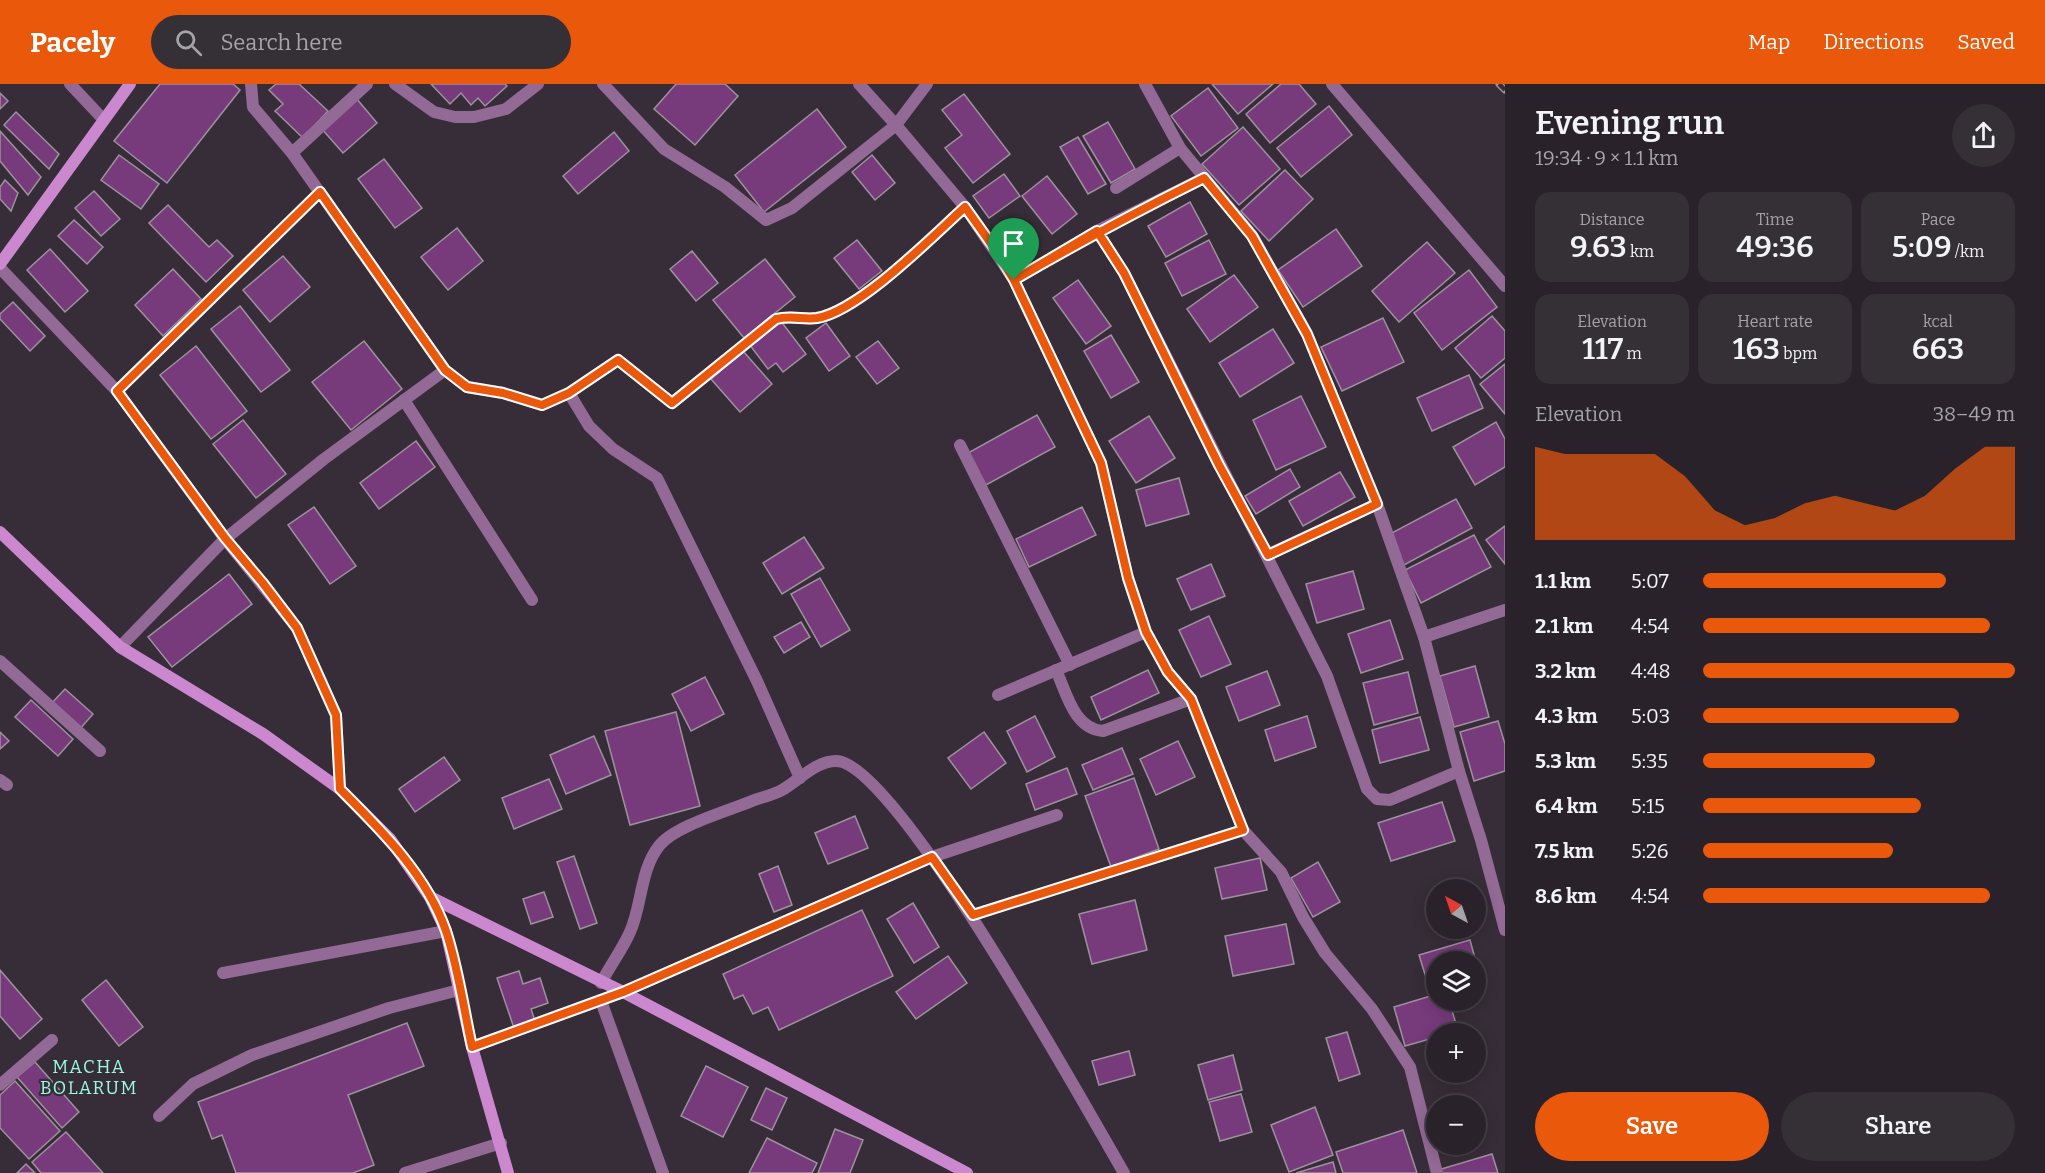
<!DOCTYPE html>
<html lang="en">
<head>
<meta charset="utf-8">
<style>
	:root { --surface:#29222a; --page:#352f36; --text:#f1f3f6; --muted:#a5a4a8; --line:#453f47; --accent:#ea580c }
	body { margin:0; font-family:Bitter,serif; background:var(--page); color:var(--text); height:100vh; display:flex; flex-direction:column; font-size:22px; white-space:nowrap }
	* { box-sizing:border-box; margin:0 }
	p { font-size:20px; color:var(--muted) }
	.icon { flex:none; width:33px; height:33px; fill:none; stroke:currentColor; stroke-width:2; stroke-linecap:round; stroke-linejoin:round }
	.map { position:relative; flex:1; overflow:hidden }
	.drawer { display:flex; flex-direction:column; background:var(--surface); width:540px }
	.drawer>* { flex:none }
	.needle { width:39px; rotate:320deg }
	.controls { position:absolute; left:1426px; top:795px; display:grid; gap:12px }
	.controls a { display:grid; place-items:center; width:60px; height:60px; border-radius:50%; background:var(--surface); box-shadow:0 3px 15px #0003,0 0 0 2px var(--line); font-size:30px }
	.pin { position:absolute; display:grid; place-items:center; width:51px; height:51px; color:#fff; margin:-62px -26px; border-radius:50% 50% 50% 0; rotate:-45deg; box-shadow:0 0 6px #0007 }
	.pin .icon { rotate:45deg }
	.round { display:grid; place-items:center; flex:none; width:63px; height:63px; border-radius:32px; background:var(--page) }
	.overview { display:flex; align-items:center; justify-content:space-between; height:102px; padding:0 30px }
	h1 { font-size:33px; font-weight:600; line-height:45px }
	.figures { display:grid; grid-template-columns:repeat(3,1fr); gap:9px; height:102px; padding:6px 30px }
	.figures div { display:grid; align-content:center; border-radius:15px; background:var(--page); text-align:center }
	.figures b { font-size:30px; font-weight:600 }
	.figures small { font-size:16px; font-weight:400 }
	.figures p { font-size:16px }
	.chart { height:168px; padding:12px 30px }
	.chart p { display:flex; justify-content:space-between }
	.chart svg { width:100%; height:108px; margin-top:6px; fill:var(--accent); opacity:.7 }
	.action { display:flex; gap:12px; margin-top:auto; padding:12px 30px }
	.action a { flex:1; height:69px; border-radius:36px; background:var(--accent); color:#fff; font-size:24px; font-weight:600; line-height:69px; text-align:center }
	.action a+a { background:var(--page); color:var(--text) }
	ul { padding:0 30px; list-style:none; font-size:20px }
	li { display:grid; grid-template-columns:96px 72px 1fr; align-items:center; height:45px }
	li i { height:15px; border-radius:8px; background:var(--accent) }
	header { display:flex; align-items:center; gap:36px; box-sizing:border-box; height:84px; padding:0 30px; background:var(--accent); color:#fff }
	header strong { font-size:28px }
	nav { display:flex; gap:33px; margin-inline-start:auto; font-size:21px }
	.search { width:420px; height:54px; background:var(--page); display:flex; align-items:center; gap:15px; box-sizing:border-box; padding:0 21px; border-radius:33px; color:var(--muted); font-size:22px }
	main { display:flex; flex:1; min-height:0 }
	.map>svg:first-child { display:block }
	.building { fill:#773a7b; stroke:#9d919e; stroke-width:1.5 }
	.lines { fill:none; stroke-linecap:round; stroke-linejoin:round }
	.street { stroke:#936996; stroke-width:12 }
	.secondary { stroke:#cb88cf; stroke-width:12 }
	.rail-casing { stroke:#a39aa3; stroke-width:7 }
	.rail { stroke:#372d38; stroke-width:4.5; stroke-dasharray:14; stroke-linecap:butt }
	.route-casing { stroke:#fff; stroke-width:12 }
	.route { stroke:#ea580c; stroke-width:8 }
	.labels { text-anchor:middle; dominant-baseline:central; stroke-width:4.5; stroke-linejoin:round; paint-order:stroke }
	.neighbourhood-label { font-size:18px; letter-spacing:1.5px; fill:#98fadf; stroke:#372d38 }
</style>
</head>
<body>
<header>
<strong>Pacely</strong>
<div class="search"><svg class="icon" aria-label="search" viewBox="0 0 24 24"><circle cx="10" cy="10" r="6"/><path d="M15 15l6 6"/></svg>Search here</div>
<nav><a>Map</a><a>Directions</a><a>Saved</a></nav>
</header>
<main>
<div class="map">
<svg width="1505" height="1089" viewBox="0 0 1505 1089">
	<rect width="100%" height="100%" fill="#372d38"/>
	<!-- building -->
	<g class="building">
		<polygon points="160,0 233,0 240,6 167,99 114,57"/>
		<polygon points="276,0 299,0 328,27 303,54 275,27 283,20 269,6"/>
		<polygon points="431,0 505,0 507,2 485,22 478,14 471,21 461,9 450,20"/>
		<polygon points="676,0 725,0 738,12 695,61 654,25"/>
		<polygon points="1212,0 1273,0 1238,30"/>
		<polygon points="1281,0 1299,0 1316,20 1270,59 1246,30"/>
		<polygon points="1208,4 1238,44 1201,72 1171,32"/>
		<polygon points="0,9 8,17 0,25"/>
		<polygon points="964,10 1010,70 973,99 945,64 962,51 942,26"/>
		<polygon points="356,14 377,39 343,69 321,44"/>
		<polygon points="1329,22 1352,51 1301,93 1277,64"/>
		<polygon points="817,25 846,63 764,128 735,91"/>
		<polygon points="16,28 59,70 49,85 4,41"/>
		<polygon points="1108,38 1135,85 1111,99 1083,52"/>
		<polygon points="1243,43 1280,85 1239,121 1202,80"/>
		<polygon points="0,47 41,93 28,111 0,77"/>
		<polygon points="614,48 629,67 578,110 563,92"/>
		<polygon points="1078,53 1106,100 1088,110 1060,63"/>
		<polygon points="119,71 159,100 141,125 101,96"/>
		<polygon points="872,71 895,99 875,116 852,88"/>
		<polygon points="384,75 422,124 395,144 358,95"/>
		<polygon points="1285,86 1313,115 1269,157 1241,127"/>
		<polygon points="1004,90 1020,112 989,134 973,112"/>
		<polygon points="1047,92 1077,130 1052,150 1022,112"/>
		<polygon points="5,96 18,109 11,127 0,115 0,103"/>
		<polygon points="94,107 120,135 101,152 75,124"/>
		<polygon points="1190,118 1207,150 1166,173 1148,142"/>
		<polygon points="168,121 209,163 217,156 233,172 206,198 149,139"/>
		<polygon points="74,136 103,163 87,180 58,152"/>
		<polygon points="457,144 483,177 448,206 421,173"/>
		<polygon points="1336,145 1362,182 1303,223 1278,186"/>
		<polygon points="857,156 882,187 859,205 834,174"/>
		<polygon points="1209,156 1226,190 1182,212 1165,179"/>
		<polygon points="1427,158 1455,189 1399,238 1372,207"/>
		<polygon points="50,165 88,207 65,228 27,186"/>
		<polygon points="692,167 718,199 696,217 670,185"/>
		<polygon points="283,172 310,203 270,238 243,206"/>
		<polygon points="765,175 795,213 744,254 713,216"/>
		<polygon points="173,185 201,215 163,252 135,221"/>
		<polygon points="1469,186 1497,223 1442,266 1414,229"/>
		<polygon points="1234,191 1258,223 1210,258 1187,225"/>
		<polygon points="1078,196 1111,242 1086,260 1053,214"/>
		<polygon points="13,218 45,252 30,267 0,235 0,230"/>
		<polygon points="240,222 290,286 261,308 211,245"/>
		<polygon points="1492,232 1505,247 1505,274 1481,294 1455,264"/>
		<polygon points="1383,234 1404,278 1342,307 1321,263"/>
		<polygon points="780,236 806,270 783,288 776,279 768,285 749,260"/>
		<polygon points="826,239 850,272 829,287 806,254"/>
		<polygon points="1273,245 1294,279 1240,313 1219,279"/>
		<polygon points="1111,251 1139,298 1111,314 1084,267"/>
		<polygon points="364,257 402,305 351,346 312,298"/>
		<polygon points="878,257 899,284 877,300 856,273"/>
		<polygon points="196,262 247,327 211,355 160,291"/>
		<polygon points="743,267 772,300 740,328 711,295"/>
		<polygon points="1505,280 1505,330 1480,300"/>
		<polygon points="1469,291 1483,324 1432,347 1417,314"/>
		<polygon points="1301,312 1326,363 1276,386 1253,336"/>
		<polygon points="1037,331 1055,363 986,401 968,369"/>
		<polygon points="1149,332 1175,374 1136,399 1109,357"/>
		<polygon points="243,336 286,390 256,414 213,360"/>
		<polygon points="1496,338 1505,355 1505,383 1475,401 1453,363"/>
		<polygon points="416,357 435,383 379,425 360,399"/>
		<polygon points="1290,385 1300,403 1256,430 1245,412"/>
		<polygon points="1340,388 1355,413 1303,442 1289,417"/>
		<polygon points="1179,394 1189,430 1146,442 1136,406"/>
		<polygon points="1456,415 1472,444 1404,481 1388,451"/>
		<polygon points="314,423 356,482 330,500 288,441"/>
		<polygon points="1082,423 1096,451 1029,483 1016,455"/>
		<polygon points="1505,442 1505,480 1486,456"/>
		<polygon points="1474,451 1491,483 1421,519 1405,486"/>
		<polygon points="804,453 824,484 782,510 763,479"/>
		<polygon points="1211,480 1225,512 1191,526 1177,495"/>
		<polygon points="1353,487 1364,525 1317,539 1306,500"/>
		<polygon points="229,490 252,520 172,583 148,553"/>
		<polygon points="820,494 850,546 821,563 791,510"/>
		<polygon points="1209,532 1231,580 1201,593 1179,546"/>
		<polygon points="1390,536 1403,575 1361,589 1348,550"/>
		<polygon points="801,538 810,553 784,569 774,553"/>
		<polygon points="1475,582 1489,633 1454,643 1440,592"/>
		<polygon points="1148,586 1159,609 1101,636 1091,613"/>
		<polygon points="1267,587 1280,621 1239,637 1226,603"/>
		<polygon points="1408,588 1418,629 1374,641 1363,599"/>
		<polygon points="705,593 724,630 691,647 672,610"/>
		<polygon points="65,605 93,630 79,646 50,621"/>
		<polygon points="31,616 73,655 58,672 15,633"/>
		<polygon points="676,628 700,722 630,741 605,647"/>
		<polygon points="1035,632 1055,673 1027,688 1007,647"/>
		<polygon points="1307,632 1316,663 1275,677 1265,646"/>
		<polygon points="1420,633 1429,666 1380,679 1372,646"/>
		<polygon points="1498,637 1505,660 1505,687 1474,697 1460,648"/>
		<polygon points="0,648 9,657 0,665"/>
		<polygon points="984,648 1006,679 971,705 948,674"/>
		<polygon points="594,652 611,691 566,710 550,671"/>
		<polygon points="1178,657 1195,693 1156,711 1140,675"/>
		<polygon points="1122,664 1133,690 1093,706 1082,681"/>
		<polygon points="444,673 460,696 415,728 399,705"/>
		<polygon points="1067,684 1077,710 1035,726 1026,700"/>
		<polygon points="1134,694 1159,765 1111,783 1085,712"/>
		<polygon points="549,695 562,725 514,745 502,714"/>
		<polygon points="1442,718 1455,757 1391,777 1378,739"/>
		<polygon points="855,732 868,764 828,780 815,749"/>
		<polygon points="574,772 597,839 580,845 557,778"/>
		<polygon points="1260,774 1267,806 1222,815 1215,784"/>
		<polygon points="1318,778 1340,818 1313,833 1291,794"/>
		<polygon points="778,782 792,821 774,828 759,790"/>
		<polygon points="544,808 553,833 531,840 523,815"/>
		<polygon points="1135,816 1147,866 1092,880 1079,830"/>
		<polygon points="913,819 939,863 914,879 887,835"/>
		<polygon points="862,826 893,892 779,946 768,923 753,930 743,911 734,915 723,890"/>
		<polygon points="1286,840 1294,880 1233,892 1225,852"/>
		<polygon points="1470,856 1476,878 1437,878 1437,898 1428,900 1419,871"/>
		<polygon points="948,872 967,899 916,935 896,908"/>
		<polygon points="0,886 42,935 20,955 0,932"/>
		<polygon points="519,887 523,900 540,894 548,919 531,925 536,940 515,947 497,894"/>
		<polygon points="106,896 143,943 119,962 82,916"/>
		<polygon points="1437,910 1437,916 1449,916 1458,947 1437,950 1437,953 1405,962 1394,923"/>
		<polygon points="407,939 424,982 348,1011 374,1081 353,1089 236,1089 222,1051 212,1055 198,1018"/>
		<polygon points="1347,948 1360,990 1339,997 1326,954"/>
		<polygon points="1129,967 1135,991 1099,1001 1092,977"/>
		<polygon points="1233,971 1242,1006 1208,1016 1198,981"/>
		<polygon points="35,978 79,1028 62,1044 17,993"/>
		<polygon points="706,982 748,1003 723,1053 681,1032"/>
		<polygon points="15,997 60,1047 29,1075 0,1044 0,1011"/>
		<polygon points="766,1004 787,1014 772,1046 751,1036"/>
		<polygon points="1241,1010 1252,1048 1220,1057 1209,1018"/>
		<polygon points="1315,1023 1333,1071 1289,1088 1271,1041"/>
		<polygon points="835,1045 863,1056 850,1089 818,1089"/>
		<polygon points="1403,1046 1417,1089 1343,1089 1336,1068"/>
		<polygon points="66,1048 103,1089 41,1089 32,1078"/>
		<polygon points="767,1054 817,1079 812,1089 749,1089"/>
		<polygon points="1492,1070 1498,1089 1439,1089 1438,1086"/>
		<polygon points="1333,1078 1336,1089 1296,1089"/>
		<polygon points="26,1080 35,1089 17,1089"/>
	</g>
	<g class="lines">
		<!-- street -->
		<g class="street">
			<polyline points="70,0 102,34"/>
			<path d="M251 0 253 23 292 69 445 286 467 303 503 309 542 321 569 309 618 276 672 319 776 235C792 231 803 236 817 234 860 227 931 153 965 123"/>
			<polyline points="395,0 434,28 455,33 474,33 506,25 538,0"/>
			<polyline points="603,0 664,65 725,103 766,136 792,124 896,41 927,0"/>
			<polyline points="859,0 896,41 965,123 1014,196 1101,379 1128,494 1146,548 1168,588 1191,615 1243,746 1281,788 1303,833 1325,869 1372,925 1410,983 1437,1089"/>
			<polyline points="1145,0 1180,64 1252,151 1307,250 1377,420 1424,553 1459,687 1481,756 1505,846"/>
			<polyline points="1332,0 1505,202"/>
			<polyline points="292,69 367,0"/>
			<polyline points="1116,104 1180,64"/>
			<polyline points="1097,147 1124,189 1327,592 1367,705 1377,715 1390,716 1459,687"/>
			<polyline points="0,184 117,307 225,455 297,544 336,631 340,705"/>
			<polyline points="1014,196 1097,147 1204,94"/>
			<polyline points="117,307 320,108"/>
			<polyline points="569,309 589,342 613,365 657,394 757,597 800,694"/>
			<polyline points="404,316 532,516"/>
			<polyline points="960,361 1070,581"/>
			<polyline points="1267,471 1377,420"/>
			<polyline points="1424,553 1505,526"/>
			<polyline points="120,563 225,455 324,375 445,286"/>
			<polyline points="0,577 100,667"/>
			<path d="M1056 586C1067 610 1074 645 1103 647L1191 615"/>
			<polyline points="998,611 1146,548"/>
			<polyline points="0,696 7,701"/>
			<polyline points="973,831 1243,746"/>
			<polyline points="223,889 446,847"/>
			<path d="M601 899C610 882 622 866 630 848 642 822 640 786 659 762 674 742 728 727 752 717 762 713 773 711 782 706 798 697 817 676 837 677 897 680 1087 1026 1124 1089"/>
			<polyline points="601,917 663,1089"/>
			<polyline points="472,963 623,908 932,773 1057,731"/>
			<polyline points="0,1001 52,956"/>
			<polyline points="159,1032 193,1000 252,971 389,924 459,906"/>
			<polyline points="405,1089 501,1059"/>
		</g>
		<!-- secondary -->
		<g class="secondary">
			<polyline points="0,180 130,0"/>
			<polyline points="0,448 120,563 263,650 340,705 390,755 430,813 446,847 472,963 508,1089"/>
			<polyline points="430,813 623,908 967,1089"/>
		</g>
		<defs>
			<polyline id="rail" points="1499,0 1505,6"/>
		</defs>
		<!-- rail casing -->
		<use href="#rail" class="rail-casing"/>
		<!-- rail -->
		<use href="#rail" class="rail"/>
	</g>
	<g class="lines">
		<defs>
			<path id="route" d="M1014 196 997 168 965 123C932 153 859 227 817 234 803 236 792 231 776 235L672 319 618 276 569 309 542 321 503 309 467 303 445 286 320 108 117 307 225 454 262 498 297 544 336 631 340 705C381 746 427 791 446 847 458 883 464 926 472 963L623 908 932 773 973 831 1243 746 1191 615 1168 588 1146 548 1128 494 1101 379 1014 196 1097 147 1124 189 1219 381 1268 471 1377 420 1307 250 1252 152 1204 94C1140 126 1076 160 1014 196"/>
		</defs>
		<!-- route casing -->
		<use href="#route" class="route-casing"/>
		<!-- route -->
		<use href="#route" class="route"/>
	</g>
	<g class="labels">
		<!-- neighbourhood labels -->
		<g class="neighbourhood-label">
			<text x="89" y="983">MACHA<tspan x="89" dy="21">BOLARUM</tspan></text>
		</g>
	</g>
</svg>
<div class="controls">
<a><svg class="needle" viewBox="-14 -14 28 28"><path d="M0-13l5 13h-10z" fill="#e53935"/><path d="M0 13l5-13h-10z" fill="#a5a4a8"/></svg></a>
<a><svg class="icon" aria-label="layers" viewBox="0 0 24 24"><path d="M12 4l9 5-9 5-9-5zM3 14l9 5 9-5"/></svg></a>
<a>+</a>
<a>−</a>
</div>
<div class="pin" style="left:1014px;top:196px;background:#1e9e55"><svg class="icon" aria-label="arrive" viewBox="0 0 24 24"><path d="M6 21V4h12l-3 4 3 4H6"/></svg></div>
</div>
<section class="drawer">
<div class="overview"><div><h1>Evening run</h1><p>19:34 · 9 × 1.1 km</p></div><a class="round"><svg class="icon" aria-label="share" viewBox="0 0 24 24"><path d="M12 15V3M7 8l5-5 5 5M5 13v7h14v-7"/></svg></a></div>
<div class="figures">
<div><p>Distance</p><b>9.63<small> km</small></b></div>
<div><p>Time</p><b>49:36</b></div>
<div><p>Pace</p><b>5:09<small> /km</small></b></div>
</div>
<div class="figures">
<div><p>Elevation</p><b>117<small> m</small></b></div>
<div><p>Heart rate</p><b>163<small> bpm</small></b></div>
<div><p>kcal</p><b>663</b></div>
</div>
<div class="chart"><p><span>Elevation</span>38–49 m</p>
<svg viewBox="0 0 160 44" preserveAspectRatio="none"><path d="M0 44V6L10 9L20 9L30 9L40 9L50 18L60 32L70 38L80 35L90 29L100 26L110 29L120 32L130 26L140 15L150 6L160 6V44z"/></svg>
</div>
<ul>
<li><b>1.1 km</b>5:07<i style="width:78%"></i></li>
<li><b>2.1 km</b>4:54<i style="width:92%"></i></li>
<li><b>3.2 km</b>4:48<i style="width:100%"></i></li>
<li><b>4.3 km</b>5:03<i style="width:82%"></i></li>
<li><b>5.3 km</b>5:35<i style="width:55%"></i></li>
<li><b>6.4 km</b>5:15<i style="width:70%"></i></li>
<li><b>7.5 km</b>5:26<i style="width:61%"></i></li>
<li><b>8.6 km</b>4:54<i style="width:92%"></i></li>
</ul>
<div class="action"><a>Save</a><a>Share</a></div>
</section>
</main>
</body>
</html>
